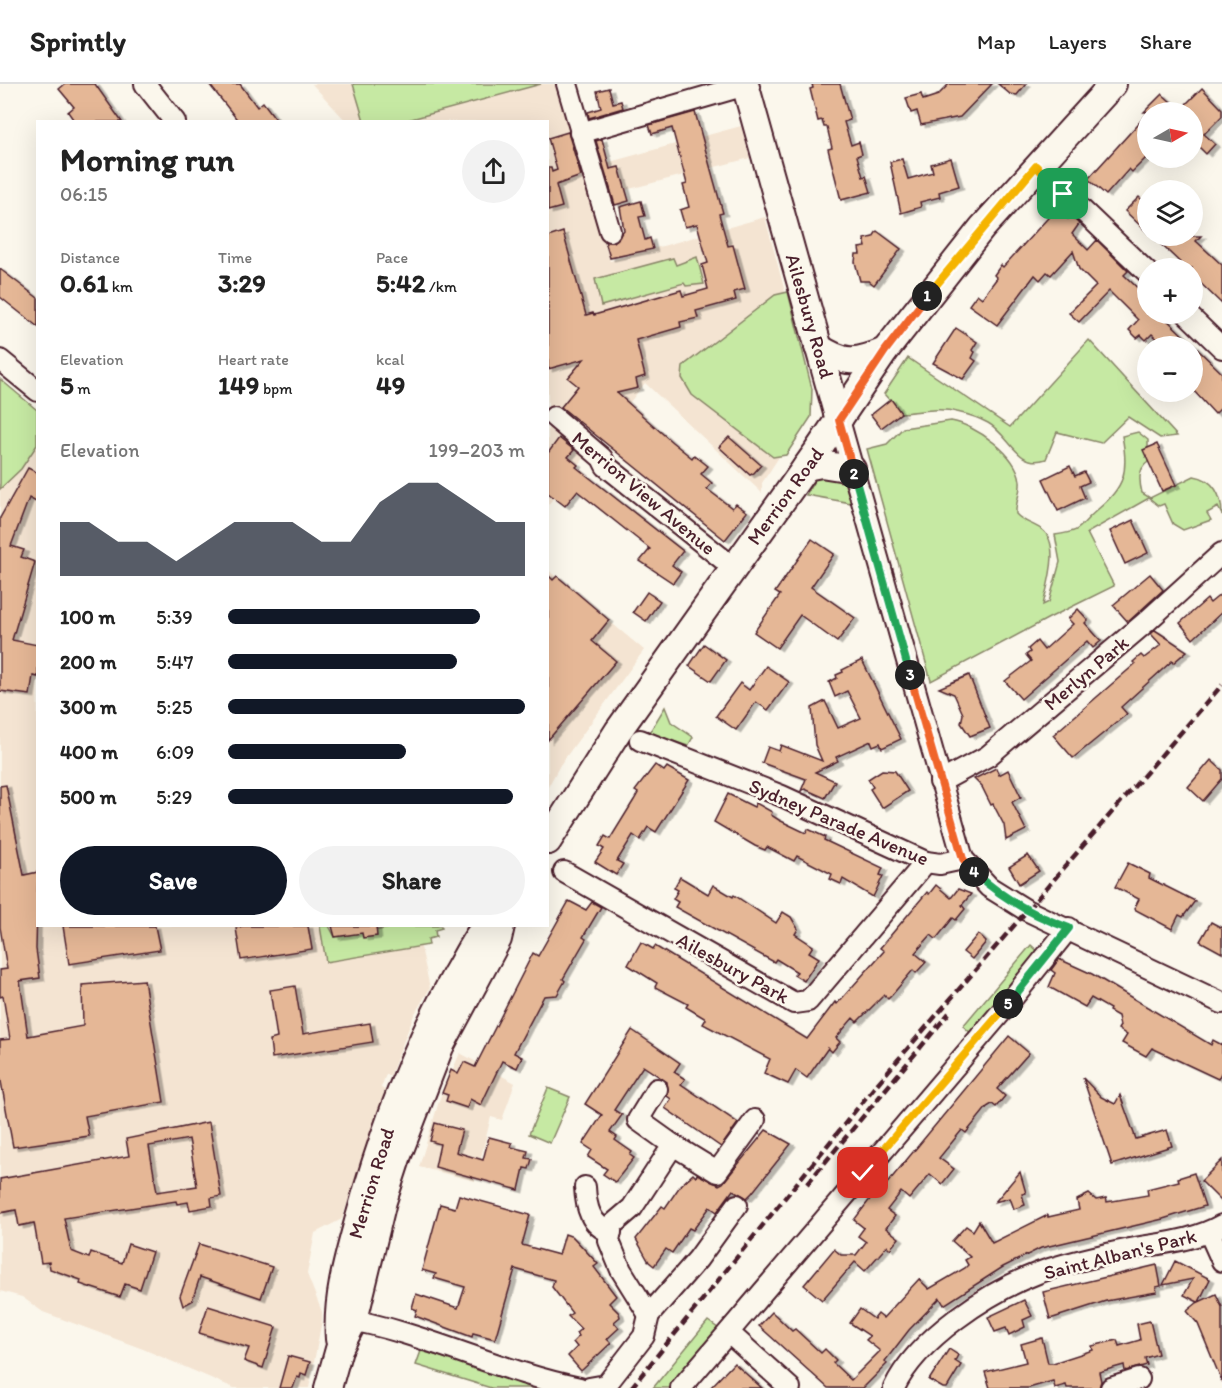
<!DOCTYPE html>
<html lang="en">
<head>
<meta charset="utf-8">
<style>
	:root { --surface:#fff; --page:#f2f2f2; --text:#222; --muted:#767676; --line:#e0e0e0; --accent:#111827 }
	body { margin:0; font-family:Itim,sans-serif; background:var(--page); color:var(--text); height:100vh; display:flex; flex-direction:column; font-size:22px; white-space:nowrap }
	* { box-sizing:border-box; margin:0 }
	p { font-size:20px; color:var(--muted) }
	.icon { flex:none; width:33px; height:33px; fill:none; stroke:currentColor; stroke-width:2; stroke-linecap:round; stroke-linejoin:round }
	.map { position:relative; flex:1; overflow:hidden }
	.side { position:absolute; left:36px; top:36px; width:513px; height:807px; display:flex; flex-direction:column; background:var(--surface); border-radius:0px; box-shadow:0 6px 24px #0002 }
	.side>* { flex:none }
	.needle { width:39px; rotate:81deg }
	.tools { position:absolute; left:1137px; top:18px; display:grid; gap:12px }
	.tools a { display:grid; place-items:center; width:66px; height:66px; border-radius:50%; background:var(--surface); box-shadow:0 6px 24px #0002; font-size:30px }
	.pin { position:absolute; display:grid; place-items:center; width:51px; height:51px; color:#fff; margin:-26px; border-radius:12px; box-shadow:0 3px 9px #0006 }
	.km { position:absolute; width:30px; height:30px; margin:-15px; border-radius:50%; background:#222; color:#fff; font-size:16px; line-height:30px; text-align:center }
	.round { display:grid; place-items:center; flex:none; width:63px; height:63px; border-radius:32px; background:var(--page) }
	.summary { display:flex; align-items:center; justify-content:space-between; height:102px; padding:0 24px }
	h1 { font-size:33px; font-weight:800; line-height:45px }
	.metrics { display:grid; grid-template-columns:repeat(3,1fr); gap:9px; height:102px; padding:6px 24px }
	.metrics div { display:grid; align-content:center }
	.metrics b { font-size:26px; font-weight:800 }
	.metrics small { font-size:16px; font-weight:400 }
	.metrics p { font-size:16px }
	.chart { height:168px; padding:12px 24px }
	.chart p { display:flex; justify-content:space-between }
	.chart svg { width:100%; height:108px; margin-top:6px; fill:var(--accent); opacity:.7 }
	.action { display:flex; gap:12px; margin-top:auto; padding:12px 24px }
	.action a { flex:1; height:69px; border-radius:36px; background:var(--accent); color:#fff; font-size:24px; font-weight:800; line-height:69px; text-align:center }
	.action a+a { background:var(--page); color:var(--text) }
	ul { padding:0 24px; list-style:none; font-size:20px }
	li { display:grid; grid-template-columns:96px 72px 1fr; align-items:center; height:45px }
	li i { height:15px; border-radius:8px; background:var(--accent) }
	header { display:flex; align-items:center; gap:36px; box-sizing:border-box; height:84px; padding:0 30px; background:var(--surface); border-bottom:2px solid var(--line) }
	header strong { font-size:28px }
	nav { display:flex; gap:33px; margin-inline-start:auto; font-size:21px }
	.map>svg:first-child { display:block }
	.built { fill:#f4e4d2 }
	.green { fill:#c6e9a3; stroke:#888467; stroke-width:1.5 }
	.building { fill:#e5b796; stroke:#4a1f2b; stroke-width:1.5; fill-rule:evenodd; filter:url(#shadow) }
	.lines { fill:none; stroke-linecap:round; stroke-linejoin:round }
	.minor-casing { stroke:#4a1f2b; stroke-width:24 }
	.major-casing { stroke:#4a1f2b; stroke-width:30 }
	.minor { stroke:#fbf7ec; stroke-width:20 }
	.major { stroke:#fbf7ec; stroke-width:26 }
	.rail { stroke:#4a1f2b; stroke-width:4.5; stroke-dasharray:9 4.5; stroke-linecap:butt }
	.split-1-casing { stroke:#fff; stroke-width:12 }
	.split-2-casing { stroke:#fff; stroke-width:12 }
	.split-3-casing { stroke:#fff; stroke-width:12 }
	.split-4-casing { stroke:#fff; stroke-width:12 }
	.split-5-casing { stroke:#fff; stroke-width:12 }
	.split-6-casing { stroke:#fff; stroke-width:12 }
	.split-1 { stroke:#f5b400; stroke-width:8 }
	.split-2 { stroke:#f0652b; stroke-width:8 }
	.split-3 { stroke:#22a559; stroke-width:8 }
	.split-4 { stroke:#f0652b; stroke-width:8 }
	.split-5 { stroke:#22a559; stroke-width:8 }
	.split-6 { stroke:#f5b400; stroke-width:8 }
	.labels { text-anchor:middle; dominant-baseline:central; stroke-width:5; stroke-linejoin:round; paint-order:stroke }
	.street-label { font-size:20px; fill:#4a1f2b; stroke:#fbf7ec }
</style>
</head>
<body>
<header>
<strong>Sprintly</strong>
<nav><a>Map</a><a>Layers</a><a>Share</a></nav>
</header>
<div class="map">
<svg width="1222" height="1304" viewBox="0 0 1222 1304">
	<defs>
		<filter id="shadow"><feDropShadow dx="4.5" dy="2.5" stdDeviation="0" flood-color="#0004"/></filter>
	</defs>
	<rect width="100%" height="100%" fill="#fbf7ec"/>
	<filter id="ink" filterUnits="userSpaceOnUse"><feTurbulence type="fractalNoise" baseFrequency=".0167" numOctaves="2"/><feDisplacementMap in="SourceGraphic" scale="12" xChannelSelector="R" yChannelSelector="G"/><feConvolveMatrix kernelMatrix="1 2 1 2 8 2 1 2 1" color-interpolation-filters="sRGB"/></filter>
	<g filter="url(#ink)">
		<!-- built -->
		<g class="built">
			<polygon points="312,0 560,0 610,177 765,133 785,208 788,208 812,305 811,333 786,371 779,373 762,399 762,409 645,299 619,332 578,302 550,337 589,368 548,421 548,38 346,37"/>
			<polygon points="741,42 750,74 602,112 595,82"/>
			<polygon points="37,361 38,842 441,842 442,844 435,846 436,853 428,855 429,861 421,863 430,904 414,931 390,992 386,990 381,1004 385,1006 342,1135 315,1149 307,1190 322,1228 322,1236 309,1304 234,1304 143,1265 43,1228 22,1213 0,1207 0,405 21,385"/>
			<polygon points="548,486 644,566 560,681 548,703"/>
			<polygon points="460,969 515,999 502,1036 491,1033 475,1097 419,1083 440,1014"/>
		</g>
		<!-- green -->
		<g class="green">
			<polygon points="353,0 541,0 404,37 364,37"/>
			<polygon points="697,173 704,200 686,202 684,199 601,222 595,195 673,174 676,181"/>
			<polygon points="788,208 812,305 811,333 786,371 773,373 692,311 682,294 683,282 775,211"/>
			<path d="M1089 256 1177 352 1160 354 1128 333 1101 359 1057 348 1046 375C1017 385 1010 351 988 339 979 334 966 330 957 328 939 323 920 328 901 329L884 310 908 274 1010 343Z"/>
			<polygon points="0,295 37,326 37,361 21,385 0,405"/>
			<path d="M951 337C975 341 1017 370 1020 397 1021 409 1015 419 1016 430 1023 438 1032 439 1041 445 1062 459 1047 502 1043 521L1049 518 1060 478 1055 451C1086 446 1075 445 1097 426 1125 403 1129 387 1122 352L1138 348 1148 356V378C1138 385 1139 397 1142 409L1150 414 1194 392C1214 395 1222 412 1222 431L1218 423 1207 429 1211 436 1183 446 1173 440 1164 420 1159 422 1149 414 1087 449 1114 502 1049 534 931 597 867 365 887 360 903 344Z"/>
			<path d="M818 390C843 392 845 395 851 419L806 411Z"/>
			<polygon points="665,623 671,638 693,653 688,662 649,649"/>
			<polygon points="320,842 329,842 335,853 403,842 441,842 442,844 435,846 436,853 428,855 429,861 326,878"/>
			<polygon points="1031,861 1041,870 974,952 963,942"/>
			<polygon points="548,1004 570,1013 550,1059 529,1050"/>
			<polygon points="708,1237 722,1247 672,1304 653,1304"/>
			<polygon points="421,1267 551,1304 491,1304 416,1281"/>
		</g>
		<!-- building -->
		<g class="building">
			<polygon points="65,0 95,0 122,38 75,38 68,28 74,23 59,5"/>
			<polygon points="209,0 240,0 257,23 263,18 278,38 239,38"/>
			<polygon points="812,0 840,0 850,36 844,38 851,61 859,58 862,70 857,72 863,93 866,92 871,108 841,116 828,65 832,64 827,43 824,43 822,36 818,37 810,5 813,4"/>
			<polygon points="949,0 992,0 960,33 921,41 917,27 911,29 906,14 921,10 923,16 938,11"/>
			<polygon points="998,0 1026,0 1017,11 1010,10"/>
			<polygon points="609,4 613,19 621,17 623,24 589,34 588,28 601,24 597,7"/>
			<polygon points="1202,4 1222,25 1222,32 1204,50 1215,60 1206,70 1195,59 1192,62 1192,28 1144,28 1162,10 1180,26"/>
			<polygon points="695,28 723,129 719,130 728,162 733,161 745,205 734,208 736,216 696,227 698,234 680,238 681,243 636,256 645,292 636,295 638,304 617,309 672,358 692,374 694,371 708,382 701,390 712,399 707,405 732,424 736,420 747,428 725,456 561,323 578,302 568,294 584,275 548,285 548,153 563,148 586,231 593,229 594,231 681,206 683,212 708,205 702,181 708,179 697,140 685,143 680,126 689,123 683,101 687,100 672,44 652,50 649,41"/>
			<polygon points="1148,29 1148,57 1141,64 1148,72 1132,88 1129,85 1106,111 1088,95"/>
			<polygon points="568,48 581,92 556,101 562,123 548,127 548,84 551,84 552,88 557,86 548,54"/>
			<polygon points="602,55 610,85 619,83 629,117 615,121 596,57"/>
			<polygon points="951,74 959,102 939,108 940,113 920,118 921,123 901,129 890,78 902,75 908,95 933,88 931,80"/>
			<polygon points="1139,113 1148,121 1148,149 1125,127"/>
			<polygon points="641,117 645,132 639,133 645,156 650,154 653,165 610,174 605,157 614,158 624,146 620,123"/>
			<polygon points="1057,124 1068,135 1071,132 1079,140 1072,150 1088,166 1097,156 1128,187 1124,191 1148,214 1148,230 1161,230 1222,289 1222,323 1215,330 1192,305 1192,262 1165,262 1152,250 1146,256 1141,251 1137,254 1129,246 1138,236 1109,207 1079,238 1069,229 1096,202 1079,185 1073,167 1051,191 1047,188 1040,196 1035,191 997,241 969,221 977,210 982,214 997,194 994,191 1001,181 1003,183"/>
			<polygon points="877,147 901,165 874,201 869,197 860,197 855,178 856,170 860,170 859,164 866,163 864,155 873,153"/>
			<polygon points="1152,152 1201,152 1196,157 1222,181 1222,220 1192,191 1192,184 1186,184"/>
			<polygon points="0,185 38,214 38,243 0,213"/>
			<polygon points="956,244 977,258 972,266 975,268 972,274 976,277 963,295 933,279"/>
			<polygon points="891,315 901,329 881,344 871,331"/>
			<polygon points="729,353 761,381 754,389 750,391 719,363"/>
			<polygon points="559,354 574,366 568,373 578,381 576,383 683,467 672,481 681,488 673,499 640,477 650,465 577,407 565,422 548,409 548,369"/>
			<polygon points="1157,360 1176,401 1162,407 1143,366"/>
			<polygon points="1070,382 1075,392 1084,388 1089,398 1080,402 1085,414 1058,427 1043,395"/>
			<polygon points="28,384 38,389 38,419 29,414 11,462 24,466 21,473 35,478 12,556 38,561 38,593 33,592 30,611 0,607 0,434"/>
			<polygon points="1133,436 1148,469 1125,480 1110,447"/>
			<polygon points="812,455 834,470 811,503 855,534 837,558 800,531 777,564 754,548 780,511 775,508"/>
			<polygon points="1150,490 1163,506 1128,538 1113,521"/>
			<polygon points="548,491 553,496 557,492 609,536 592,557 616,577 548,656"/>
			<polygon points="647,508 660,517 646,537 633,528"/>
			<polygon points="1222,509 1222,528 1193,555 1180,539 1207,515 1210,519"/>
			<polygon points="1078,525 1088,536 1085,539 1101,557 1093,564 1087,557 1021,615 1005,597 1031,577 1026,571 1030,568 1028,565 1037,557 1044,566 1073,540 1068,535"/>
			<polygon points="1155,546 1187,567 1173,579 1172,577 1121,623 1127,630 1073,674 1053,651 1135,580 1133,578 1141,571 1144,574 1161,561 1151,550"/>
			<polygon points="704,560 726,576 711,597 689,582"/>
			<polygon points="862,576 901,655 882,664 880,659 873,662 871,657 836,673 838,677 815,688 835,697 825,714 805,705 801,707 806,695 762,679 768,663 779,667 781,661 822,677 815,661 812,624 825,617 838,644 861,634 847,607 835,613 829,598 837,594 836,591 843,588 842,586"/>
			<polygon points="766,582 789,598 768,626 756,618 736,646 716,632 740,599 749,606"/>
			<polygon points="969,591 990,644 970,652 961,639 963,630 954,610 939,604"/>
			<polygon points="1211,676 1222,686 1222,695 1203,717 1188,703"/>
			<polygon points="655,681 664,687 667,683 689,696 656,748 648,743 640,756 633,751 617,777 623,780 616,791 595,778 604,765 599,762 605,752 610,755 634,716 638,709 635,707"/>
			<polygon points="996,684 999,691 1008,686 1021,713 1012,718 1026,746 1006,756 1004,741 993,720 991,721 982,703 974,695"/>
			<polygon points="882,686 895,687 908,707 882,724 870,705 873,703 868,695"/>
			<polygon points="6,701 24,791 38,788 36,865 40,894 20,897 28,952 83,942 82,901 144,896 164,1018 85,1032 89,1052 13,1063 0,992 0,956 10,955 3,912 0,913 0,886 7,885 0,843 0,702"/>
			<polygon points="728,710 754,723 756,719 772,728 771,731 779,736 806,749 808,745 825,753 824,756 883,784 880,791 883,792 873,813 843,795 841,800 830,795 832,790 797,772 794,777 767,763 765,766 755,762 714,738"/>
			<polygon points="1028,771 1039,787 1019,800 1009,783"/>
			<polygon points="1128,779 1150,790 1149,794 1195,817 1183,833 1179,831 1172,845 1134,825 1139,815 1115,803"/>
			<polygon points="680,793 708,810 713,801 733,813 734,811 776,839 783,828 791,833 798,845 795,850 813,862 809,868 819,874 804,897 794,891 797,888 776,875 774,878 675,823 678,818 673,815 678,806 674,804"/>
			<polygon points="936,801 951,814 958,805 971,810 962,821 965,825 956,836 953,834 936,855 931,851 915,869 926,878 916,889 913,886 892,911 888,915 884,911 857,938 853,934 836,954 840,958 832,968 828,964 807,994 796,986 788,1000 764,989 770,975 703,940 706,935 686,923 688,920 655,903 657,899 628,881 641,858 653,865 655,862 807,955 835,918 837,920 884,867 880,864 927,808 929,810"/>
			<polygon points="569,817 586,826 592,818 601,823 583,853 586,855 563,895 565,897 557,911 544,912 514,969 522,973 517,984 502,977 481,1021 470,1015 467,1024 446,1017 448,1011 442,1009 451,986 458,990 464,978 475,983 533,869 538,872"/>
			<polygon points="1211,838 1222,844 1222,869 1200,857"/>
			<polygon points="63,842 155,842 160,866 69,880"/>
			<polygon points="243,842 308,842 312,865 241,876 236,844"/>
			<polygon points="332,842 376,842 377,852 363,854 362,849 335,853"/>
			<polygon points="978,850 986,858 972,875 963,868"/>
			<polygon points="1059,875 1092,890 1211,961 1213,956 1222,961 1222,987 1218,995 1152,964 1146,972 1122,959 1127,951 1118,945 1120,942 1118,932 1109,927 1110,925 1091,914 1085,923 1049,903 1055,889 1051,886"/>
			<polygon points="295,902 303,950 370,939 373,958 272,974 270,956 277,954 270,906"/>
			<polygon points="632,946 680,979 674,988 685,995 681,1000 738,1039 721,1063 665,1024 671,1015 667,1012 667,998 643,982 614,1026 622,1031 610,1048 617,1053 615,1056 632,1068 630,1071 634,1074 615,1098 603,1090 607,1085 588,1073 592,1066 583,1060 602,1031 585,1020"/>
			<polygon points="1009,952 1029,969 997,1005 1005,1012 996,1023 992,1020 987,1023 966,1049 962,1046 939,1074 954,1085 942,1100 930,1090 909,1115 901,1108 887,1126 895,1132 886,1144 899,1154 890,1165 887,1162 865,1187 855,1178 822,1216 804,1201 834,1165 841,1171 856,1171 866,1158 858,1152 864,1144 854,1136 877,1106 880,1108"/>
			<polygon points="1083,994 1101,1013 1115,1020 1120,1011 1136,1055 1167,1046 1172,1062 1112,1081"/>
			<path d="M209 1038 221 1112 211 1114 212 1122 190 1126 188 1118 177 1120 176 1117 64 1134 71 1167 89 1174 91 1168 122 1179 128 1160 152 1168 140 1205 125 1200 120 1213 80 1200 81 1196 50 1185 49 1178 41 1179 34 1139 19 1142 16 1126 0 1129V1095L129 1072 126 1055ZM189 1055 197 1102 157 1108 149 1062Z"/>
			<polygon points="435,1039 462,1046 456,1068 483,1076 489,1053 512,1059 511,1063 528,1067 526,1074 532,1075 529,1085 524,1084 519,1106 435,1083 440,1060 430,1057"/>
			<polygon points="766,1046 791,1060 752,1109 747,1114 733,1106 717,1128 710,1123 693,1146 689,1144 672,1169 666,1165 654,1182 649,1178 636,1155 662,1122 665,1124 680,1102 693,1090 696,1093 697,1090 719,1101 723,1099"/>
			<polygon points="1222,1076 1222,1118 1201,1097"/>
			<polygon points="1020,1088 1026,1109 1022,1110 1025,1121 1014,1125 1010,1114 995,1118"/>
			<polygon points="1194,1089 1205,1122 1163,1135 1041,1164 1003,1183 944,1221 940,1214 909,1246 885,1277 887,1280 863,1304 828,1304 759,1242 772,1228 792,1247 795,1245 821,1269 825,1265 836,1276 833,1279 851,1296 880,1267 866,1256 870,1252 850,1239 860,1225 874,1235 878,1230 883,1234 919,1195 929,1205 965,1184 968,1181 965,1176 970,1173 952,1157 966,1142 973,1147 979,1137 992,1159 1048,1131 1048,1133 1079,1126 1077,1116 1089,1110 1096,1116 1106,1114 1107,1118 1148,1111 1147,1105 1179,1097 1178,1094"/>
			<polygon points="459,1111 530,1131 522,1161 559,1171 565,1150 573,1153 598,1180 594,1183 616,1212 609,1219 619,1229 620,1233 614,1238 619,1244 607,1255 611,1259 581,1287 568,1272 577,1263 573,1258 579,1252 576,1249 581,1245 568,1232 572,1229 552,1203 554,1196 515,1185 495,1255 473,1249 472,1253 415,1232 417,1226 412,1224 416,1210 458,1224 465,1203 434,1194 436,1190 422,1186 440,1120 455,1124"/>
			<polygon points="199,1160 272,1183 261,1214 200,1193 192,1217 183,1222 180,1212"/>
			<polygon points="1175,1177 1210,1195 1199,1218 1216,1210 1222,1223 1222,1298 1198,1240 1187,1227 1198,1218 1184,1211 1193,1195 1163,1201"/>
			<polygon points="1157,1181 1161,1202 1156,1203 1157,1208 1106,1217 1050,1235 1043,1208"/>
			<polygon points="1024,1216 1032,1232 1023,1236 1025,1243 1009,1251 1006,1244 995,1248 988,1233"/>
			<polygon points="208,1222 276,1243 263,1284 244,1277 249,1264 199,1249"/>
			<polygon points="1150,1237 1158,1270 1145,1274 1147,1281 1125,1287 1124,1281 1099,1288 1101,1297 1099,1304 1067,1304 1066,1301 1055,1304 1053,1297 1029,1304 990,1304 985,1288 1026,1278 1021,1260 1042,1254 1048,1279 1053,1279 1093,1266 1092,1262 1117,1256 1119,1262 1140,1256 1137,1240"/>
			<polygon points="949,1265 958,1271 955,1277 961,1281 947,1304 943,1304 929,1296"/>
			<polygon points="288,1272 310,1278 306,1291 301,1289 300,1294 297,1293 293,1304 279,1304"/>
			<polygon points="734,1279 744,1288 762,1304 710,1304"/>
		</g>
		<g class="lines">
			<defs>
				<g id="minor">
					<polyline points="145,0 175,38"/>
					<polyline points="567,0 610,147"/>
					<polyline points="580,49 746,1"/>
					<polyline points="1036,82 1148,189"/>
					<polyline points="1187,230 1222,264"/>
					<polyline points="0,276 38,307"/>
					<polyline points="554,333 602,374 606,382 734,484"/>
					<polyline points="839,336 963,775 989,803 1026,826 1222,919"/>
					<polyline points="640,656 782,712 926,778 940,780 963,775"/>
					<polyline points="940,698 988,672 1146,538 1222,469"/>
					<polyline points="564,788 794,919 808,917 926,778"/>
					<polyline points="673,1061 717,1088 755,1036"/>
					<path d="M585 1103C586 1122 590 1142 611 1148"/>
					<polyline points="1209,1148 1222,1177"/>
					<polyline points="649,1231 621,1186 609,1157 612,1141 632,1124 673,1061 638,1036 657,1005"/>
					<path d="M340 1234C422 1247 499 1288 580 1304"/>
					<polyline points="729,1249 790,1304"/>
					<polyline points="589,1304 606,1301 644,1252 649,1231 698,1175 737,1121"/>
					<polyline points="681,1304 1003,926 1069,844"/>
					<path d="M894 1304C917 1255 988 1208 1038 1189 1068 1178 1099 1172 1130 1165 1161 1159 1194 1157 1222 1141"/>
					<polyline points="1111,1304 1139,1295"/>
				</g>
				<g id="major">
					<polyline points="745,0 839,336"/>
					<path d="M818 263C845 281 856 279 885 267"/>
					<polyline points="806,383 821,380 852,385"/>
					<polyline points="548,757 618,647 816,369 885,267 982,144 1113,0"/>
					<path d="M339 1255C336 1214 348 1174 359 1134 382 1050 412 969 455 892 465 876 473 856 486 842"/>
					<polyline points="328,1304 339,1265 354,1236 383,1117 398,1071 440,963 498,855 501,842"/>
				</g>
			</defs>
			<!-- minor casing -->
			<use href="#minor" class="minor-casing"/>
			<!-- major casing -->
			<use href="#major" class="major-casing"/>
			<!-- minor -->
			<use href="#minor" class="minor"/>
			<!-- major -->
			<use href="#major" class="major"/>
			<!-- rail -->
			<g class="rail">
				<polyline points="807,1100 949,929"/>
				<polyline points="631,1304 877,1000 1222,601"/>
			</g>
		</g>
	</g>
	<g class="lines" filter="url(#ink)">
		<defs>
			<polyline id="split-1" points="927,212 1036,82 1063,110"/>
			<polyline id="split-2" points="854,390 839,336 885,267 927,212"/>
			<polyline id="split-3" points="854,390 910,591"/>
			<polyline id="split-4" points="910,591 963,775 974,788"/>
			<path id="split-5" d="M974 788C1001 813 1034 832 1069 844L1008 920"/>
			<polyline id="split-6" points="863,1089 1008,920"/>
		</defs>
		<!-- split-1 casing -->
		<use href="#split-1" class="split-1-casing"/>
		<!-- split-2 casing -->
		<use href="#split-2" class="split-2-casing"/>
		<!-- split-3 casing -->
		<use href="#split-3" class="split-3-casing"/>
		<!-- split-4 casing -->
		<use href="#split-4" class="split-4-casing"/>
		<!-- split-5 casing -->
		<use href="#split-5" class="split-5-casing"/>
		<!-- split-6 casing -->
		<use href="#split-6" class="split-6-casing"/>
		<!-- split-1 -->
		<use href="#split-1" class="split-1"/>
		<!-- split-2 -->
		<use href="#split-2" class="split-2"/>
		<!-- split-3 -->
		<use href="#split-3" class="split-3"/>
		<!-- split-4 -->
		<use href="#split-4" class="split-4"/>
		<!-- split-5 -->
		<use href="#split-5" class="split-5"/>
		<!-- split-6 -->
		<use href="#split-6" class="split-6"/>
	</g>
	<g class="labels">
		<!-- street labels -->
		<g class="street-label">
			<text transform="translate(810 232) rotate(74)">Ailesbury Road</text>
			<text transform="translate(644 409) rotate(40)">Merrion View Avenue</text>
			<text transform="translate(785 412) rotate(-54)">Merrion Road</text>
			<text transform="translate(1086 589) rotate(-40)">Merlyn Park</text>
			<text transform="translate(839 738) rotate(23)">Sydney Parade Avenue</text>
			<text transform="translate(733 884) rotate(29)">Ailesbury Park</text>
			<text transform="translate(371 1099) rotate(-73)">Merrion Road</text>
			<text transform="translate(1120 1170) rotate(-14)">Saint Alban's Park</text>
		</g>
	</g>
</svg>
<div class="tools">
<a><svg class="needle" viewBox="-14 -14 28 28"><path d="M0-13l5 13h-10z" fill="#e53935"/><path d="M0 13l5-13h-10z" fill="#767676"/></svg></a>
<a><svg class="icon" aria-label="layers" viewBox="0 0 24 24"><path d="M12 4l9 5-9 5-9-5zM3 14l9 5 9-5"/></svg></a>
<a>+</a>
<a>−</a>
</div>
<div class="pin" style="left:1063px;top:110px;background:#1e9e55"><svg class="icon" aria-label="arrive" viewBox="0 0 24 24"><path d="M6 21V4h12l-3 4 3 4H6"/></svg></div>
<div class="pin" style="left:863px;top:1089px;background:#d93025"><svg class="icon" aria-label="check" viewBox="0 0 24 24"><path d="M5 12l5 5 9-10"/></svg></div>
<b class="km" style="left:927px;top:212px">1</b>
<b class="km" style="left:854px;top:390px">2</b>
<b class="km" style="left:910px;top:591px">3</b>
<b class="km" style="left:974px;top:788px">4</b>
<b class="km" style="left:1008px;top:920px">5</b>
<section class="side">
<div class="summary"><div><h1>Morning run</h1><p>06:15</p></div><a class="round"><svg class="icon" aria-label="share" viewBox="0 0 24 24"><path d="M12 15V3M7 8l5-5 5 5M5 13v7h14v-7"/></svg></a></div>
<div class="metrics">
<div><p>Distance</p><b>0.61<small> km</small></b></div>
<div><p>Time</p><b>3:29</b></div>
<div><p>Pace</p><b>5:42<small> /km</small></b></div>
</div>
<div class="metrics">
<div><p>Elevation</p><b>5<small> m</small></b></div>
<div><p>Heart rate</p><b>149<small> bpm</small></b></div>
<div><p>kcal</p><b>49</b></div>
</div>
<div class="chart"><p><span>Elevation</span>199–203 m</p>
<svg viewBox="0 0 160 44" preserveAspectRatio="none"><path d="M0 44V22L10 22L20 30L30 30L40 38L50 30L60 22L70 22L80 22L90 30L100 30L110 14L120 6L130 6L140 14L150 22L160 22V44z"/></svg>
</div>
<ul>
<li><b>100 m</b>5:39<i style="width:85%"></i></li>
<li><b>200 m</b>5:47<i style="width:77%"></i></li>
<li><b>300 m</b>5:25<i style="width:100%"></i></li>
<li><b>400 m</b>6:09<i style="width:60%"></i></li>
<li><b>500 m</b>5:29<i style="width:96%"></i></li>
</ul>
<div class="action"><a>Save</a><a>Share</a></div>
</section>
</div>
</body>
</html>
